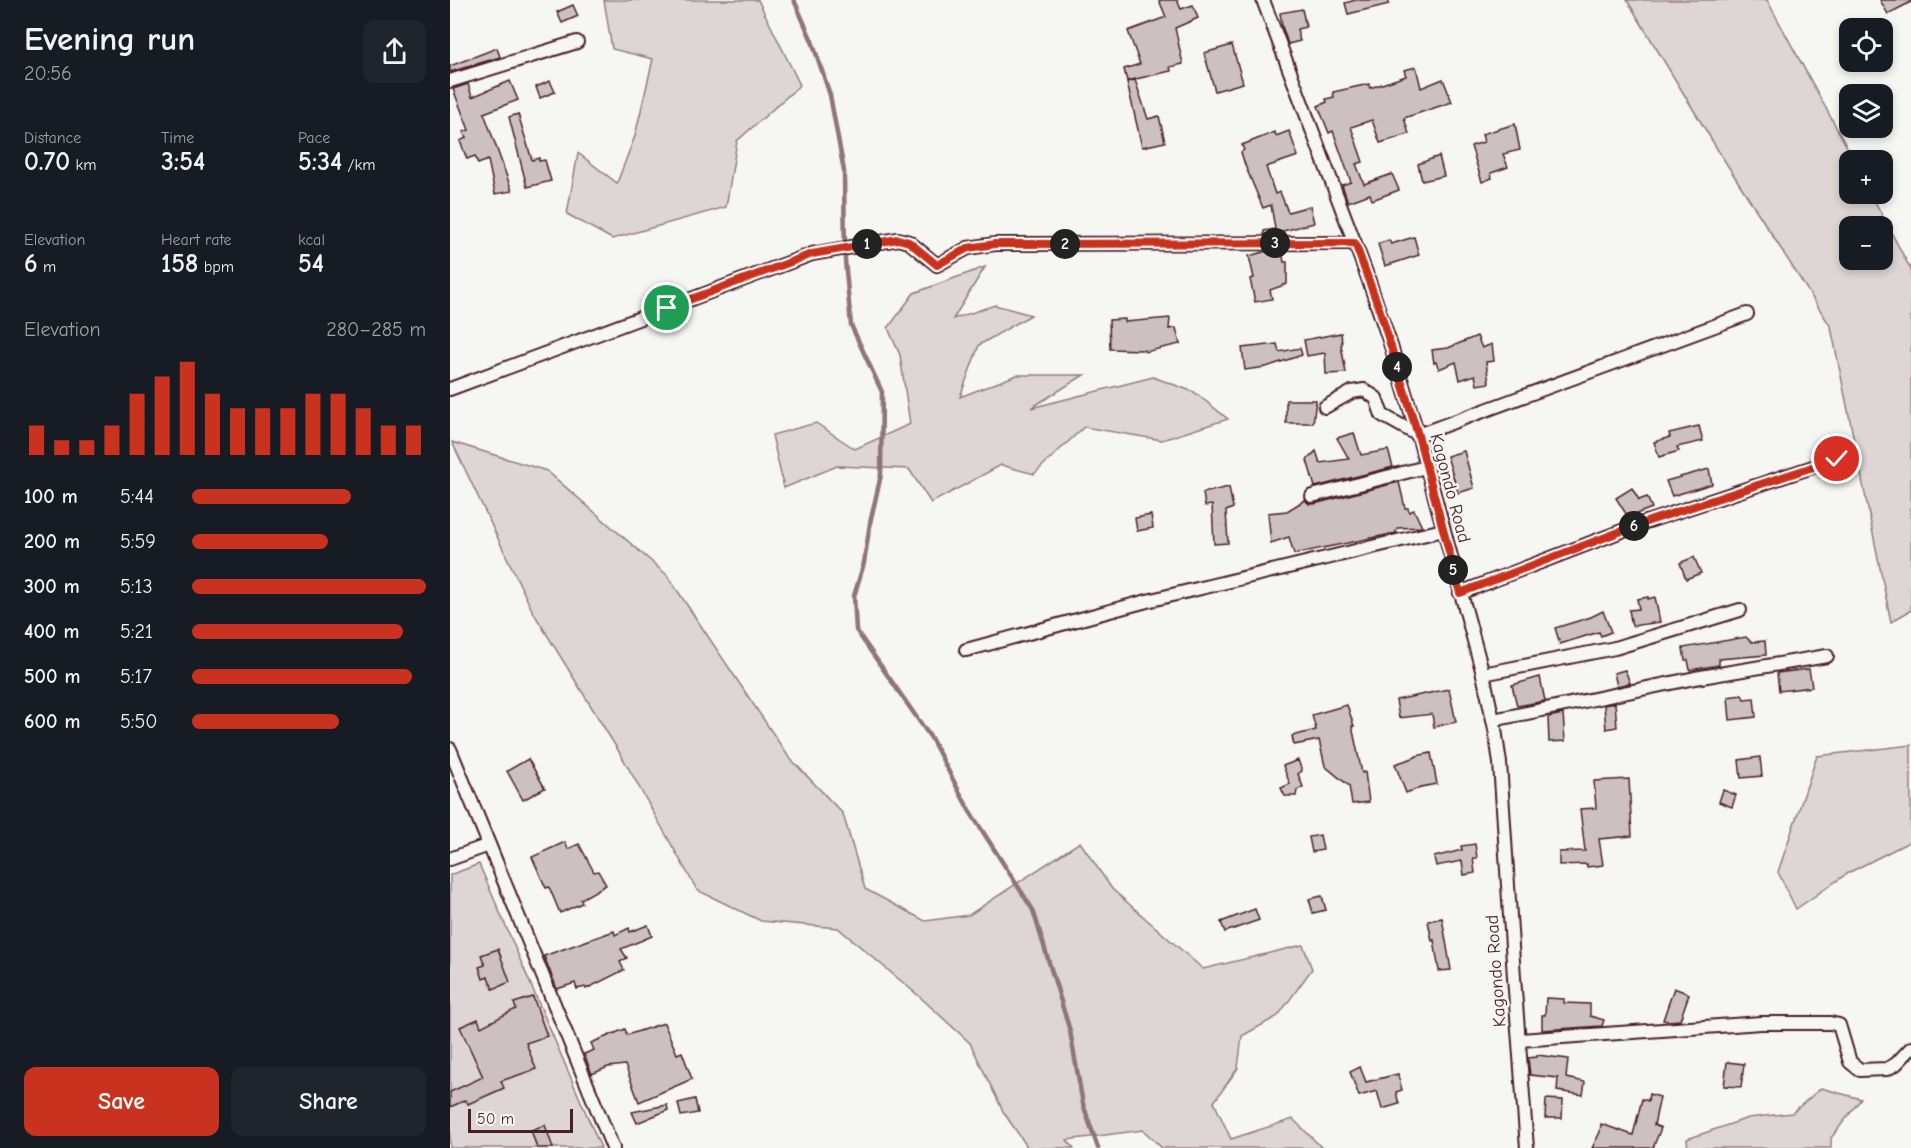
<!DOCTYPE html>
<html lang="en">
<head>
<meta charset="utf-8">
<style>
	:root { --surface:#171b24; --page:#20242c; --text:#f1f3f6; --muted:#9ea1a6; --accent:#c8321e }
	body { margin:0; font-family:"Comic Neue",sans-serif; background:var(--page); color:var(--text); height:100vh; display:flex; flex-direction:column; font-size:22px; white-space:nowrap }
	* { box-sizing:border-box; margin:0 }
	p { font-size:20px; color:var(--muted) }
	.icon { flex:none; width:33px; height:33px; fill:none; stroke:currentColor; stroke-width:2; stroke-linecap:round; stroke-linejoin:round }
	.map { position:relative; flex:1; overflow:hidden }
	.details { display:flex; flex-direction:column; background:var(--surface); width:450px }
	.details>* { flex:none }
	.fabs { position:absolute; left:1389px; top:18px; display:grid; gap:12px }
	.fabs a { display:grid; place-items:center; width:54px; height:54px; border-radius:12px; background:var(--surface); box-shadow:0 3px 9px #0003; font-size:30px }
	.scale { position:absolute; left:18px; bottom:15px; width:105px; box-sizing:border-box; padding-left:6px; border:3px solid #4a1f2b; border-top:0; font-size:16px; line-height:21px; white-space:nowrap; color:#4a1f2b; -webkit-text-stroke:4px #f6f6f2; paint-order:stroke }
	.pin { position:absolute; display:grid; place-items:center; width:51px; height:51px; color:#fff; margin:-26px; border:3px solid #fff; border-radius:50%; box-shadow:0 2px 6px #0007 }
	.km { position:absolute; width:30px; height:30px; margin:-15px; border-radius:50%; background:#222; color:#fff; font-size:16px; line-height:30px; text-align:center }
	.round { display:grid; place-items:center; flex:none; width:63px; height:63px; border-radius:12px; background:var(--page) }
	.overview { display:flex; align-items:center; justify-content:space-between; height:102px; padding:0 24px }
	h1 { font-size:33px; font-weight:700; line-height:45px }
	.figures { display:grid; grid-template-columns:repeat(3,1fr); gap:9px; height:102px; padding:6px 24px }
	.figures div { display:grid; align-content:center }
	.figures b { font-size:26px; font-weight:700 }
	.figures small { font-size:16px; font-weight:400 }
	.figures p { font-size:16px }
	.chart { height:168px; padding:12px 24px }
	.chart p { display:flex; justify-content:space-between }
	.chart svg { width:100%; height:108px; margin-top:6px; stroke:var(--accent); stroke-width:6 }
	.cta { display:flex; gap:12px; margin-top:auto; padding:12px 24px }
	.cta a { flex:1; height:69px; border-radius:12px; background:var(--accent); color:#fff; font-size:24px; font-weight:700; line-height:69px; text-align:center }
	.cta a+a { background:var(--page); color:var(--text) }
	ul { padding:0 24px; list-style:none; font-size:20px }
	li { display:grid; grid-template-columns:96px 72px 1fr; align-items:center; height:45px }
	li i { height:15px; border-radius:8px; background:var(--accent) }
	main { display:flex; flex:1; min-height:0 }
	.map>svg:first-child { display:block }
	.green { fill:#ddd6d5; stroke:#947a80; stroke-width:1.5; fill-rule:evenodd }
	.lines { fill:none; stroke-linecap:round; stroke-linejoin:round }
	.stream { stroke:#8e747a; stroke-width:4.5 }
	.building { fill:#ccc1c0; stroke:#4a1f2b; stroke-width:1.5 }
	.minor-casing { stroke:#4a1f2b; stroke-width:16 }
	.minor { stroke:#f6f6f2; stroke-width:12 }
	.route-casing { stroke:#fff; stroke-width:12 }
	.route { stroke:#c8321e; stroke-width:8 }
	.labels { text-anchor:middle; dominant-baseline:central; stroke-width:5; stroke-linejoin:round; paint-order:stroke }
	.street-label { font-size:18px; fill:#4a1f2b; stroke:#f6f6f2 }
</style>
</head>
<body>
<main>
<section class="details">
<div class="overview"><div><h1>Evening run</h1><p>20:56</p></div><a class="round"><svg class="icon" aria-label="share" viewBox="0 0 24 24"><path d="M12 15V3M7 8l5-5 5 5M5 13v7h14v-7"/></svg></a></div>
<div class="figures">
<div><p>Distance</p><b>0.70<small> km</small></b></div>
<div><p>Time</p><b>3:54</b></div>
<div><p>Pace</p><b>5:34<small> /km</small></b></div>
</div>
<div class="figures">
<div><p>Elevation</p><b>6<small> m</small></b></div>
<div><p>Heart rate</p><b>158<small> bpm</small></b></div>
<div><p>kcal</p><b>54</b></div>
</div>
<div class="chart"><p><span>Elevation</span>280–285 m</p>
<svg viewBox="0 0 160 44" preserveAspectRatio="none"><path d="M5 44V32M15 44V38M25 44V38M35 44V32M45 44V19M55 44V12M65 44V6M75 44V19M85 44V25M95 44V25M105 44V25M115 44V19M125 44V19M135 44V25M145 44V32M155 44V32"/></svg>
</div>
<ul>
<li><b>100 m</b>5:44<i style="width:68%"></i></li>
<li><b>200 m</b>5:59<i style="width:58%"></i></li>
<li><b>300 m</b>5:13<i style="width:100%"></i></li>
<li><b>400 m</b>5:21<i style="width:90%"></i></li>
<li><b>500 m</b>5:17<i style="width:94%"></i></li>
<li><b>600 m</b>5:50<i style="width:63%"></i></li>
</ul>
<div class="cta"><a>Save</a><a>Share</a></div>
</section>
<div class="map">
<svg width="1461" height="1148" viewBox="0 0 1461 1148">
	<rect width="100%" height="100%" fill="#f6f6f2"/>
	<filter id="ink" filterUnits="userSpaceOnUse"><feTurbulence type="fractalNoise" baseFrequency=".0167" numOctaves="2"/><feDisplacementMap in="SourceGraphic" scale="12" xChannelSelector="R" yChannelSelector="G"/><feConvolveMatrix kernelMatrix="1 2 1 2 8 2 1 2 1" color-interpolation-filters="sRGB"/></filter>
	<g filter="url(#ink)">
		<!-- green -->
		<g class="green">
			<polygon points="154,0 308,0 350,85 287,141 276,207 162,239 117,214 128,153 167,183 185,136 203,59 162,49"/>
			<path d="M1177 0H1317L1404 160H1400V194H1421L1461 270V610L1441 622 1381 327 1269 152ZM1432 226V260H1400V226Z"/>
			<polygon points="535,267 503,319 545,305 581,315 529,345 510,397 567,375 634,375 581,408 703,377 744,392 778,419 712,440 634,427 584,474 551,465 481,503 459,469 387,466 334,488 322,435 366,423 405,449 460,424 450,355 438,328 464,293"/>
			<polygon points="2,442 97,471 217,575 338,756 393,814 415,889 475,921 519,915 630,842 662,889 753,969 853,945 862,969 828,1016 792,1036 788,1068 764,1102 781,1139 843,1119 872,1148 712,1148 693,1130 617,1140 624,1148 578,1148 554,1113 520,1043 470,997 388,928 311,921 247,890 171,755 83,612"/>
			<polygon points="1461,745 1461,841 1398,873 1346,909 1328,872 1367,756"/>
			<polygon points="29,864 151,1148 0,1148 0,875"/>
			<polygon points="1371,1088 1411,1099 1381,1138 1381,1148 1238,1148 1237,1139 1298,1118 1342,1113"/>
		</g>
		<g class="lines">
			<!-- stream -->
			<polyline class="stream" points="344,0 362,41 380,95 394,171 395,260 401,325 432,392 431,475 420,523 414,563 404,596 406,630 481,738 519,810 583,910 620,1031 633,1104 648,1148"/>
		</g>
		<!-- building -->
		<g class="building">
			<polygon points="709,0 727,0 731,9 743,5 748,18 725,28 733,64 720,67 721,71 677,81 674,69 690,64 678,31 716,17"/>
			<polygon points="906,0 938,0 939,4 898,14 895,3"/>
			<polygon points="1430,0 1461,0 1461,2 1438,14"/>
			<polygon points="123,5 128,16 112,23 107,12"/>
			<polygon points="852,9 856,27 847,29 850,41 838,44 832,26 830,13"/>
			<polygon points="782,45 793,83 765,91 754,53"/>
			<polygon points="47,48 50,57 0,72 0,66"/>
			<polygon points="966,67 971,88 993,79 1002,102 954,118 959,134 930,143 922,120 901,127 913,162 906,164 914,184 942,174 949,190 922,200 920,194 898,202 892,185 901,182 883,131 879,133 868,106 877,102 876,99 884,97 883,92 919,84 920,88 956,76 954,70"/>
			<polygon points="685,80 698,119 709,116 715,142 692,147 677,82"/>
			<polygon points="60,81 68,100 34,113 62,191 45,194 38,160 28,164 25,156 17,159 10,141 16,138 13,132 19,130 3,89 18,84 22,97"/>
			<polygon points="100,81 105,92 90,98 86,87"/>
			<polygon points="68,114 82,160 89,158 89,161 95,160 101,181 77,187 59,117"/>
			<polygon points="1065,124 1070,150 1053,154 1058,167 1041,173 1042,178 1032,182 1021,146 1034,142 1032,134"/>
			<polygon points="839,131 848,156 816,167 825,194 830,192 838,212 860,206 864,223 833,231 834,235 814,235 814,231 825,229 821,205 813,208 795,165 791,152 794,150 792,145 825,132 826,136"/>
			<polygon points="989,156 994,176 972,181 968,164"/>
			<polygon points="964,237 969,255 935,266 928,244 939,240 941,244"/>
			<polygon points="832,251 834,262 837,262 837,284 820,290 822,299 805,302 800,279 804,278 799,256 817,251"/>
			<polygon points="720,318 719,329 726,328 730,344 695,352 694,350 660,349 659,320 675,319 675,322"/>
			<polygon points="891,333 892,344 891,345 896,373 876,374 875,353 857,356 854,340"/>
			<polygon points="1027,336 1032,348 1042,344 1044,361 1036,362 1039,383 1027,385 1025,375 1010,380 1006,362 989,369 986,362 984,363 982,350 998,348"/>
			<polygon points="827,344 829,352 850,348 852,355 816,367 795,370 792,348"/>
			<polygon points="836,400 866,400 863,423 836,423"/>
			<polygon points="1249,426 1253,441 1227,447 1229,451 1209,457 1204,442 1220,437 1219,433"/>
			<polygon points="904,433 911,455 938,450 943,467 865,487 857,460 866,451 870,463 899,459 887,438"/>
			<polygon points="1014,451 1024,488 1008,493 997,456"/>
			<polygon points="1259,469 1262,484 1222,496 1216,481"/>
			<polygon points="949,482 955,508 958,508 959,512 964,510 972,527 947,528 946,533 844,554 839,537 821,543 818,513 837,511 855,500 859,504 864,504"/>
			<polygon points="779,487 783,508 776,511 778,543 764,544 762,505 755,506 753,493"/>
			<polygon points="1182,488 1189,500 1197,497 1202,508 1178,517 1166,498"/>
			<polygon points="701,515 703,528 687,531 685,518"/>
			<polygon points="1244,557 1251,573 1236,579 1230,563"/>
			<polygon points="1198,597 1198,599 1205,597 1210,622 1182,626 1179,610 1189,609 1187,599"/>
			<polygon points="1153,611 1161,632 1151,636 1149,632 1110,644 1105,628 1141,617"/>
			<polygon points="1296,637 1301,642 1315,641 1316,655 1269,659 1269,665 1240,670 1238,660 1235,660 1233,648"/>
			<polygon points="1359,669 1362,687 1329,691 1327,673"/>
			<polygon points="1175,670 1180,683 1167,686 1164,673"/>
			<polygon points="1090,677 1095,701 1067,706 1062,685"/>
			<polygon points="999,689 1006,722 984,727 982,714 949,718 946,700"/>
			<polygon points="1292,695 1294,699 1304,698 1306,717 1280,720 1278,697"/>
			<polygon points="1165,703 1167,727 1156,729 1154,705"/>
			<polygon points="897,705 904,726 902,726 912,773 915,772 919,802 902,804 899,786 875,766 869,740 844,745 842,736 866,730 862,715"/>
			<polygon points="1113,714 1115,741 1099,742 1098,717"/>
			<polygon points="981,753 987,784 971,787 956,793 945,764 966,757 966,756"/>
			<polygon points="1310,757 1312,776 1291,778 1289,760"/>
			<polygon points="78,759 95,788 73,800 57,771"/>
			<polygon points="848,760 852,771 848,774 853,787 847,790 846,796 835,796 831,788 840,784 833,766"/>
			<polygon points="1179,779 1182,836 1149,839 1153,865 1137,867 1137,864 1109,865 1109,852 1135,851 1130,809 1146,808 1144,781"/>
			<polygon points="1273,790 1286,795 1282,807 1269,802"/>
			<polygon points="870,835 873,850 862,852 859,837"/>
			<polygon points="115,842 118,849 129,844 144,872 148,871 156,885 131,899 132,903 110,913 99,887 96,888 82,857"/>
			<polygon points="1025,844 1027,858 1023,858 1025,873 1014,875 1012,861 986,866 984,857 1012,850 1011,846"/>
			<polygon points="872,896 876,910 863,913 859,899"/>
			<polygon points="805,909 809,920 775,932 771,922"/>
			<polygon points="992,918 1001,970 989,971 984,940 982,941 978,921"/>
			<polygon points="198,925 202,936 171,949 177,958 170,962 174,970 136,989 135,987 127,989 125,983 107,989 94,956 164,931 165,935 179,928 180,932"/>
			<polygon points="48,949 60,982 43,989 38,977 33,979 29,967 35,965 31,955"/>
			<polygon points="1224,988 1239,994 1230,1020 1218,1021 1213,1020"/>
			<polygon points="83,997 97,1036 76,1043 86,1069 51,1081 54,1088 18,1104 16,1100 0,1107 0,1092 33,1077 10,1027 28,1019 31,1027 66,1009 64,1003"/>
			<polygon points="1096,998 1114,999 1114,1003 1140,1004 1140,1016 1154,1020 1152,1026 1092,1030 1092,1015 1095,1015"/>
			<polygon points="214,1023 227,1054 232,1052 242,1079 189,1102 175,1065 158,1067 142,1074 134,1054 144,1050 141,1043 175,1029 177,1035"/>
			<polygon points="1087,1055 1118,1059 1116,1078 1135,1082 1133,1095 1107,1091 1108,1078 1080,1075 1078,1058 1087,1057"/>
			<polygon points="1277,1062 1294,1064 1291,1087 1274,1086"/>
			<polygon points="910,1067 916,1082 948,1074 952,1090 946,1092 949,1104 932,1109 927,1091 909,1096 900,1072"/>
			<polygon points="1199,1094 1210,1097 1204,1125 1211,1128 1203,1148 1142,1148 1150,1132 1151,1124 1183,1135 1192,1099 1198,1101"/>
			<polygon points="245,1099 248,1113 231,1116 228,1103"/>
			<polygon points="1096,1099 1113,1100 1112,1118 1095,1118"/>
			<polygon points="217,1105 218,1110 187,1123 182,1112"/>
			<polygon points="95,1125 103,1148 87,1148 81,1130"/>
		</g>
		<g class="lines">
			<defs>
				<g id="minor">
					<polyline points="813,0 918,278 941,346 968,435 1033,674 1045,729 1050,763 1064,977 1077,1148"/>
					<polyline points="0,81 127,42"/>
					<polyline points="0,389 362,254 448,239 459,242 487,265 518,248 545,244 905,243"/>
					<polyline points="875,407 902,392 914,390 926,398 932,415 968,435 1297,314"/>
					<polyline points="862,496 976,467"/>
					<polyline points="1010,593 1190,524 1387,459"/>
					<polyline points="516,650 697,601 993,530"/>
					<polyline points="1033,674 1165,648 1290,610"/>
					<polyline points="1043,720 1245,678 1377,656"/>
					<polyline points="0,749 163,1148"/>
					<polyline points="0,859 39,845"/>
					<polyline points="1070,1040 1311,1023 1380,1023 1389,1025 1400,1062 1410,1070 1437,1069 1446,1064 1461,1048"/>
				</g>
			</defs>
			<!-- minor casing -->
			<use href="#minor" class="minor-casing"/>
			<!-- minor -->
			<use href="#minor" class="minor"/>
		</g>
	</g>
	<g class="lines" filter="url(#ink)">
		<defs>
			<polyline id="route" points="217,308 362,254 448,239 459,242 487,265 518,248 545,244 905,243 930,311 968,435 1010,593 1190,524 1387,459"/>
		</defs>
		<!-- route casing -->
		<use href="#route" class="route-casing"/>
		<!-- route -->
		<use href="#route" class="route"/>
	</g>
	<g class="labels">
		<!-- street labels -->
		<g class="street-label">
			<text transform="translate(1000 488) rotate(75)">Kagondo Road</text>
			<text transform="translate(1046 971) rotate(-94)">Kagondo Road</text>
		</g>
	</g>
</svg>
<div class="fabs">
<a><svg class="icon" aria-label="locate" viewBox="0 0 24 24"><circle cx="12" cy="12" r="6"/><path d="M12 2v4M12 18v4M2 12h4M18 12h4"/></svg></a>
<a><svg class="icon" aria-label="layers" viewBox="0 0 24 24"><path d="M12 4l9 5-9 5-9-5zM3 14l9 5 9-5"/></svg></a>
<a>+</a>
<a>−</a>
</div>
<div class="scale">50 m</div>
<div class="pin" style="left:217px;top:308px;background:#1e9e55"><svg class="icon" aria-label="arrive" viewBox="0 0 24 24"><path d="M6 21V4h12l-3 4 3 4H6"/></svg></div>
<div class="pin" style="left:1387px;top:459px;background:#d93025"><svg class="icon" aria-label="check" viewBox="0 0 24 24"><path d="M5 12l5 5 9-10"/></svg></div>
<b class="km" style="left:417px;top:244px">1</b>
<b class="km" style="left:615px;top:244px">2</b>
<b class="km" style="left:825px;top:243px">3</b>
<b class="km" style="left:947px;top:367px">4</b>
<b class="km" style="left:1003px;top:570px">5</b>
<b class="km" style="left:1184px;top:526px">6</b>
</div>
</main>
</body>
</html>
